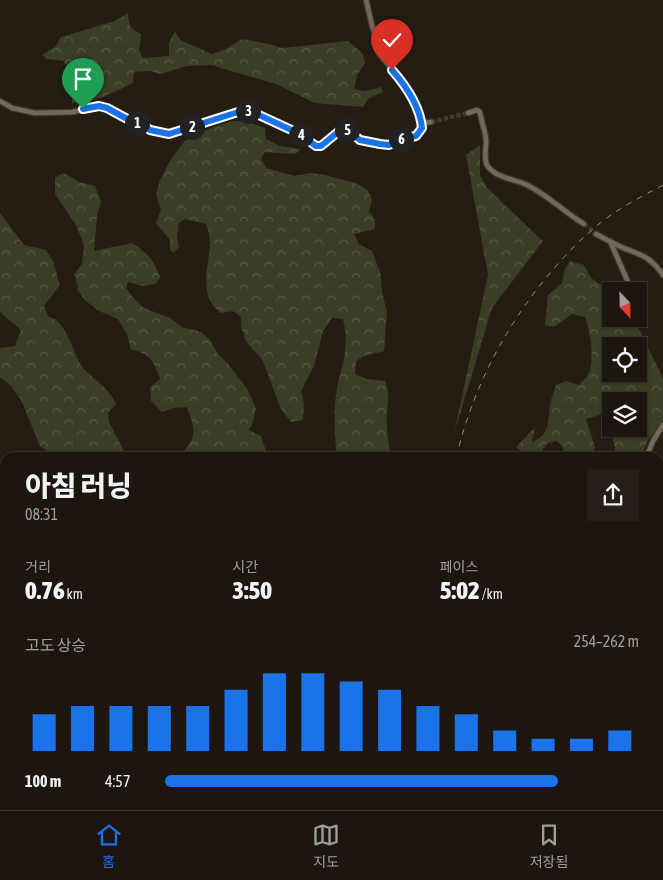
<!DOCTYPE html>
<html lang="ko">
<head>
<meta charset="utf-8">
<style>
	:root { --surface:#1c160f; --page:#251f18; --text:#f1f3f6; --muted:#a09f9e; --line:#3a352f; --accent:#1a73e8 }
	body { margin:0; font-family:"Asap Condensed","Noto Sans KR",sans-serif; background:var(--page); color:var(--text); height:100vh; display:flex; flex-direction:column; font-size:19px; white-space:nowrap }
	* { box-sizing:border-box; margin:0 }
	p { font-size:16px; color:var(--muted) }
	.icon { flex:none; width:28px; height:28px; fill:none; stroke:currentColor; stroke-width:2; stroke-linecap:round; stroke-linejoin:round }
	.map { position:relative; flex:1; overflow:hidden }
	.side { position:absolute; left:0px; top:452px; width:664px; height:358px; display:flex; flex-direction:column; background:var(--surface); border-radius:15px 15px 0 0; box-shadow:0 1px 4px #0004,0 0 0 1px var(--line) }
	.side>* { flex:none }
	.needle { width:32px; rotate:158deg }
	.tools { position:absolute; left:602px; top:282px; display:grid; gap:10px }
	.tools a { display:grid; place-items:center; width:45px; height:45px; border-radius:0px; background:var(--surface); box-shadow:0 1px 4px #0004,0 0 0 1px var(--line); font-size:25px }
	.pin { position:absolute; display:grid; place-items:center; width:42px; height:42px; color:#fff; margin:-51px -21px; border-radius:50% 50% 50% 0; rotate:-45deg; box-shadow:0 0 5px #0007 }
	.pin .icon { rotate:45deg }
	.km { position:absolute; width:25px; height:25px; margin:-12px; border-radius:50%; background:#222; color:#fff; font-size:14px; line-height:25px; text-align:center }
	.round { display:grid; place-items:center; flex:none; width:52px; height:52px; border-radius:0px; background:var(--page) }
	.overview { display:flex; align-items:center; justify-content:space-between; height:85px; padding:0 25px }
	h1 { font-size:28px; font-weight:800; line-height:38px }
	.metrics { display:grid; grid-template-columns:repeat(3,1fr); gap:8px; height:85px; padding:5px 25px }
	.metrics div { display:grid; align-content:center }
	.metrics b { font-size:25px; font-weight:800 }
	.metrics small { font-size:14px; font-weight:400 }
	.metrics p { font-size:14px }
	.chart { height:140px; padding:10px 25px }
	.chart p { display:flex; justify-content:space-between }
	.chart svg { width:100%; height:90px; margin-top:5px; stroke:var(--accent); stroke-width:6 }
	ul { padding:0 25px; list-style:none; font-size:16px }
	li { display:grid; grid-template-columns:80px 60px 1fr; align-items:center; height:38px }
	li i { height:12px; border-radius:6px; background:var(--accent) }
	.tabs { display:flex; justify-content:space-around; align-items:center; height:70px; border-top:1px solid var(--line); background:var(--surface); font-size:14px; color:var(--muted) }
	.tabs a { display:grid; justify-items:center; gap:2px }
	.tabs .on { color:var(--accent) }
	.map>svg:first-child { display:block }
	.forest { fill:url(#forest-crowns); fill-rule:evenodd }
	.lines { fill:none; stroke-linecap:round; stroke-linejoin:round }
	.minor-tunnel { stroke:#433b32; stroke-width:4.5; stroke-dasharray:4.5 2; stroke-linecap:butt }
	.minor-casing { stroke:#413930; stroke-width:7 }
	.minor { stroke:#716a5b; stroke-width:4.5 }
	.rail { stroke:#918a83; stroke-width:1; stroke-dasharray:6 6; stroke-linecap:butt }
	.route-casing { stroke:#fff; stroke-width:10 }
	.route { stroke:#1a73e8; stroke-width:6 }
</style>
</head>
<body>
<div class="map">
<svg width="663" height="810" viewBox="0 0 663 810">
	<defs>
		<pattern id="forest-crowns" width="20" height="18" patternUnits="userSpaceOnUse" patternTransform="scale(1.25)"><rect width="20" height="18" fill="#393e25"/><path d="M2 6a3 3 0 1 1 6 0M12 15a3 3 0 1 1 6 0" fill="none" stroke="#565a44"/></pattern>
	</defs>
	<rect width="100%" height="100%" fill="#251d14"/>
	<!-- forest -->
	<g class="forest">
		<path d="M128 13C128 25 130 29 141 34L139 50 143 58 169 56V43L175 31 180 40 212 54 224 50 242 39 269 44 282 48 348 41 363 54 365 63 357 75 354 89 365 91 381 87 383 92 369 98 363 107 315 103 276 84 211 65 187 66 160 74 150 71 134 72 133 83C114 92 94 103 72 103V79L64 61 47 59 42 55 55 47 61 37 115 21Z"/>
		<path d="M232 121 249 122 265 128 266 139 280 146 301 149 295 154 265 152 261 158 266 168 294 176 311 173 325 175 355 183 368 190 372 200 369 211 375 220V229L354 234 359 244 372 251 381 275 382 292 387 312 384 351 364 356 356 361 355 374 367 379 385 381C390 396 388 399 387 413 386 425 388 447 392 457H337C335 437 333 415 336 395 340 365 351 351 343 319L332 318 323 331 314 366 301 391 304 404 303 420 291 422 281 409 262 359 246 342 241 326V317L233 311 220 313C190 286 220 252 206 224L185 219 179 223 177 235 179 247 173 253 170 250V240L156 223 161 210 156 194 160 180 171 159 184 142 194 134Z"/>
		<polygon points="480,145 480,175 487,188 543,241 492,308 454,434 488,275 466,155"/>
		<path d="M64 173 79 182 95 186 101 202 97 216 94 251 132 243C148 253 153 259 160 277L156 284 142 286 128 282 126 288 134 299 144 308 170 318 182 327 201 332 211 341 217 353 228 364 248 390 256 409 253 422 249 430 261 436 268 457H182C183 449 189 446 192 439 196 429 190 416 187 407L173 408 162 412 151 401 150 387 160 379C154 361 150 354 131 349L127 334 118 319 99 311 86 301 77 290 78 286 74 274 82 264 84 245 76 225 55 194V177Z"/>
		<path d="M0 213 24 245 46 250 53 261 60 285 44 306 48 316C51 318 56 319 58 322 72 335 73 359 87 372 99 384 108 387 116 404L108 413 109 422 127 457H56L40 446 21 400 11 386 0 377V348L15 346 21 330 0 312Z"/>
		<path d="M570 261 584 265 591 278 611 292V319H634L663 378V420L648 440 641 457H617L609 423 605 413 586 419 595 447 592 457H566L562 446 557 441 548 443 542 450 550 457H526L527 456 516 447 535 427 532 442C550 435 548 421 550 405 551 398 554 392 556 385L566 381 579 385C582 381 588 377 589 373 595 359 590 330 585 317L572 314 554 327 545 325 548 295 562 283 565 269ZM611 346H639V374H611ZM611 401H639V429H611Z"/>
		<polygon points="5,465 5,699 0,710 0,470"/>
		<polygon points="0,756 5,756 5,805 21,805 21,810 0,810"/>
		<polygon points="663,772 663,810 591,810 608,805 659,805 659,775"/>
		<polygon points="162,805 274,805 276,810 178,810"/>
	</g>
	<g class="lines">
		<!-- minor-tunnel -->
		<g class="minor-tunnel">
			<polyline points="431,122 468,113"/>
			<polyline points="584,224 596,234"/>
		</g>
		<defs>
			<g id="minor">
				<polyline points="366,0 379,54 406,86 421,124"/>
				<polyline points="0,101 12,108 35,113 73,112 99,106 107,108 131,121 143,125 150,130 169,135 238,112 248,110 298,133 316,146 321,146 343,127 360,140 380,144 389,145 405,138 416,136 422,128 421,124 431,122"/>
				<path d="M468 113 477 110 480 112C481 121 485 130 486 139 487 147 483 157 487 165 495 178 515 179 527 185 549 196 564 212 584 224"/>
				<path d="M596 234C605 239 613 243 621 247 641 255 650 256 663 275"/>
				<polyline points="610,241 628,282 630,291"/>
				<polyline points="639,316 644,320"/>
				<polyline points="646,458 653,441 663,425"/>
				<polyline points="659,558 663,565"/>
				<polyline points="659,595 663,598"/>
				<polyline points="659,684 663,681"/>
				<polyline points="511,810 523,805"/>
				<polyline points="525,810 526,805"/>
			</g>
		</defs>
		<!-- minor casing -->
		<use href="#minor" class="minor-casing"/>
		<!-- minor -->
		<use href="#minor" class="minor"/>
		<!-- rail -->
		<g class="rail">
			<path d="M456 458C473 388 504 328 550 273 568 252 588 231 611 215 627 204 646 194 663 185"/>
			<polyline points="465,805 465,810"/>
		</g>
	</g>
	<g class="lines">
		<defs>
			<path id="route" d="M83 109 99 106 107 108 131 121 143 125 150 130 169 134 238 112 248 110 298 133 316 146H321L344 127 360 140 380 144 389 145 405 138 416 136 422 128C420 106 406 86 392 70"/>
		</defs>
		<!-- route casing -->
		<use href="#route" class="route-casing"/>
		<!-- route -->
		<use href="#route" class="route"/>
	</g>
</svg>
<div class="tools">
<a><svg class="needle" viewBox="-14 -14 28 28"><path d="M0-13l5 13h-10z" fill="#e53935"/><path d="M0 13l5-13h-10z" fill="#a09f9e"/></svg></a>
<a><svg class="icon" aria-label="locate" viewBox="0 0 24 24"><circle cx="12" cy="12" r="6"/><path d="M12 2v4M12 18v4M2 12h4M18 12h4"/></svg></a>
<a><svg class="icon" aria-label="layers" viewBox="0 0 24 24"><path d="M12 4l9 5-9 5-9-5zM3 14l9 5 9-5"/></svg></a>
</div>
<div class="pin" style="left:83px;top:109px;background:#1e9e55"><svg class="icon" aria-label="arrive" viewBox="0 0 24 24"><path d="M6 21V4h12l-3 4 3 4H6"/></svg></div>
<div class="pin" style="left:392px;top:70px;background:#d93025"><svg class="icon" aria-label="check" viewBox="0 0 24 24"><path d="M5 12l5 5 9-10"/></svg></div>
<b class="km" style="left:137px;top:123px">1</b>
<b class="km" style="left:192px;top:127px">2</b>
<b class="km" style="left:248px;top:111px">3</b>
<b class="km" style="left:301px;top:135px">4</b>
<b class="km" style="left:347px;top:130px">5</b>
<b class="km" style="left:401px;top:139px">6</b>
<section class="side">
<div class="overview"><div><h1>아침 러닝</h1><p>08:31</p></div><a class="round"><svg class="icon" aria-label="share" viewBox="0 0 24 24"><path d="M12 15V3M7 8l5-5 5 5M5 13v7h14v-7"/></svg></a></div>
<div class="metrics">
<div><p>거리</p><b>0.76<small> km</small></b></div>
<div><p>시간</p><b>3:50</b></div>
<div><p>페이스</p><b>5:02<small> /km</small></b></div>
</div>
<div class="chart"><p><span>고도 상승</span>254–262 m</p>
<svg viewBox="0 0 160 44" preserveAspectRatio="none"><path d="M5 44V26M15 44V22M25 44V22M35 44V22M45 44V22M55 44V14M65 44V6M75 44V6M85 44V10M95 44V14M105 44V22M115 44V26M125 44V34M135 44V38M145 44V38M155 44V34"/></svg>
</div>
<ul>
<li><b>100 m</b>4:57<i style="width:83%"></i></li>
</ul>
</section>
</div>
<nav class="tabs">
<a class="on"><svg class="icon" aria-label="home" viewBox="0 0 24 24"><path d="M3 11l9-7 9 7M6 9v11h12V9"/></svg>홈</a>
<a><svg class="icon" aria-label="map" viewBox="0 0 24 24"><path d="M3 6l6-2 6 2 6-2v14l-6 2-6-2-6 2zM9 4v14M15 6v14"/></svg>지도</a>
<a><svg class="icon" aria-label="saved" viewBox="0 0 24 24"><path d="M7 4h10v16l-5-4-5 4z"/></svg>저장됨</a>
</nav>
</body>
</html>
